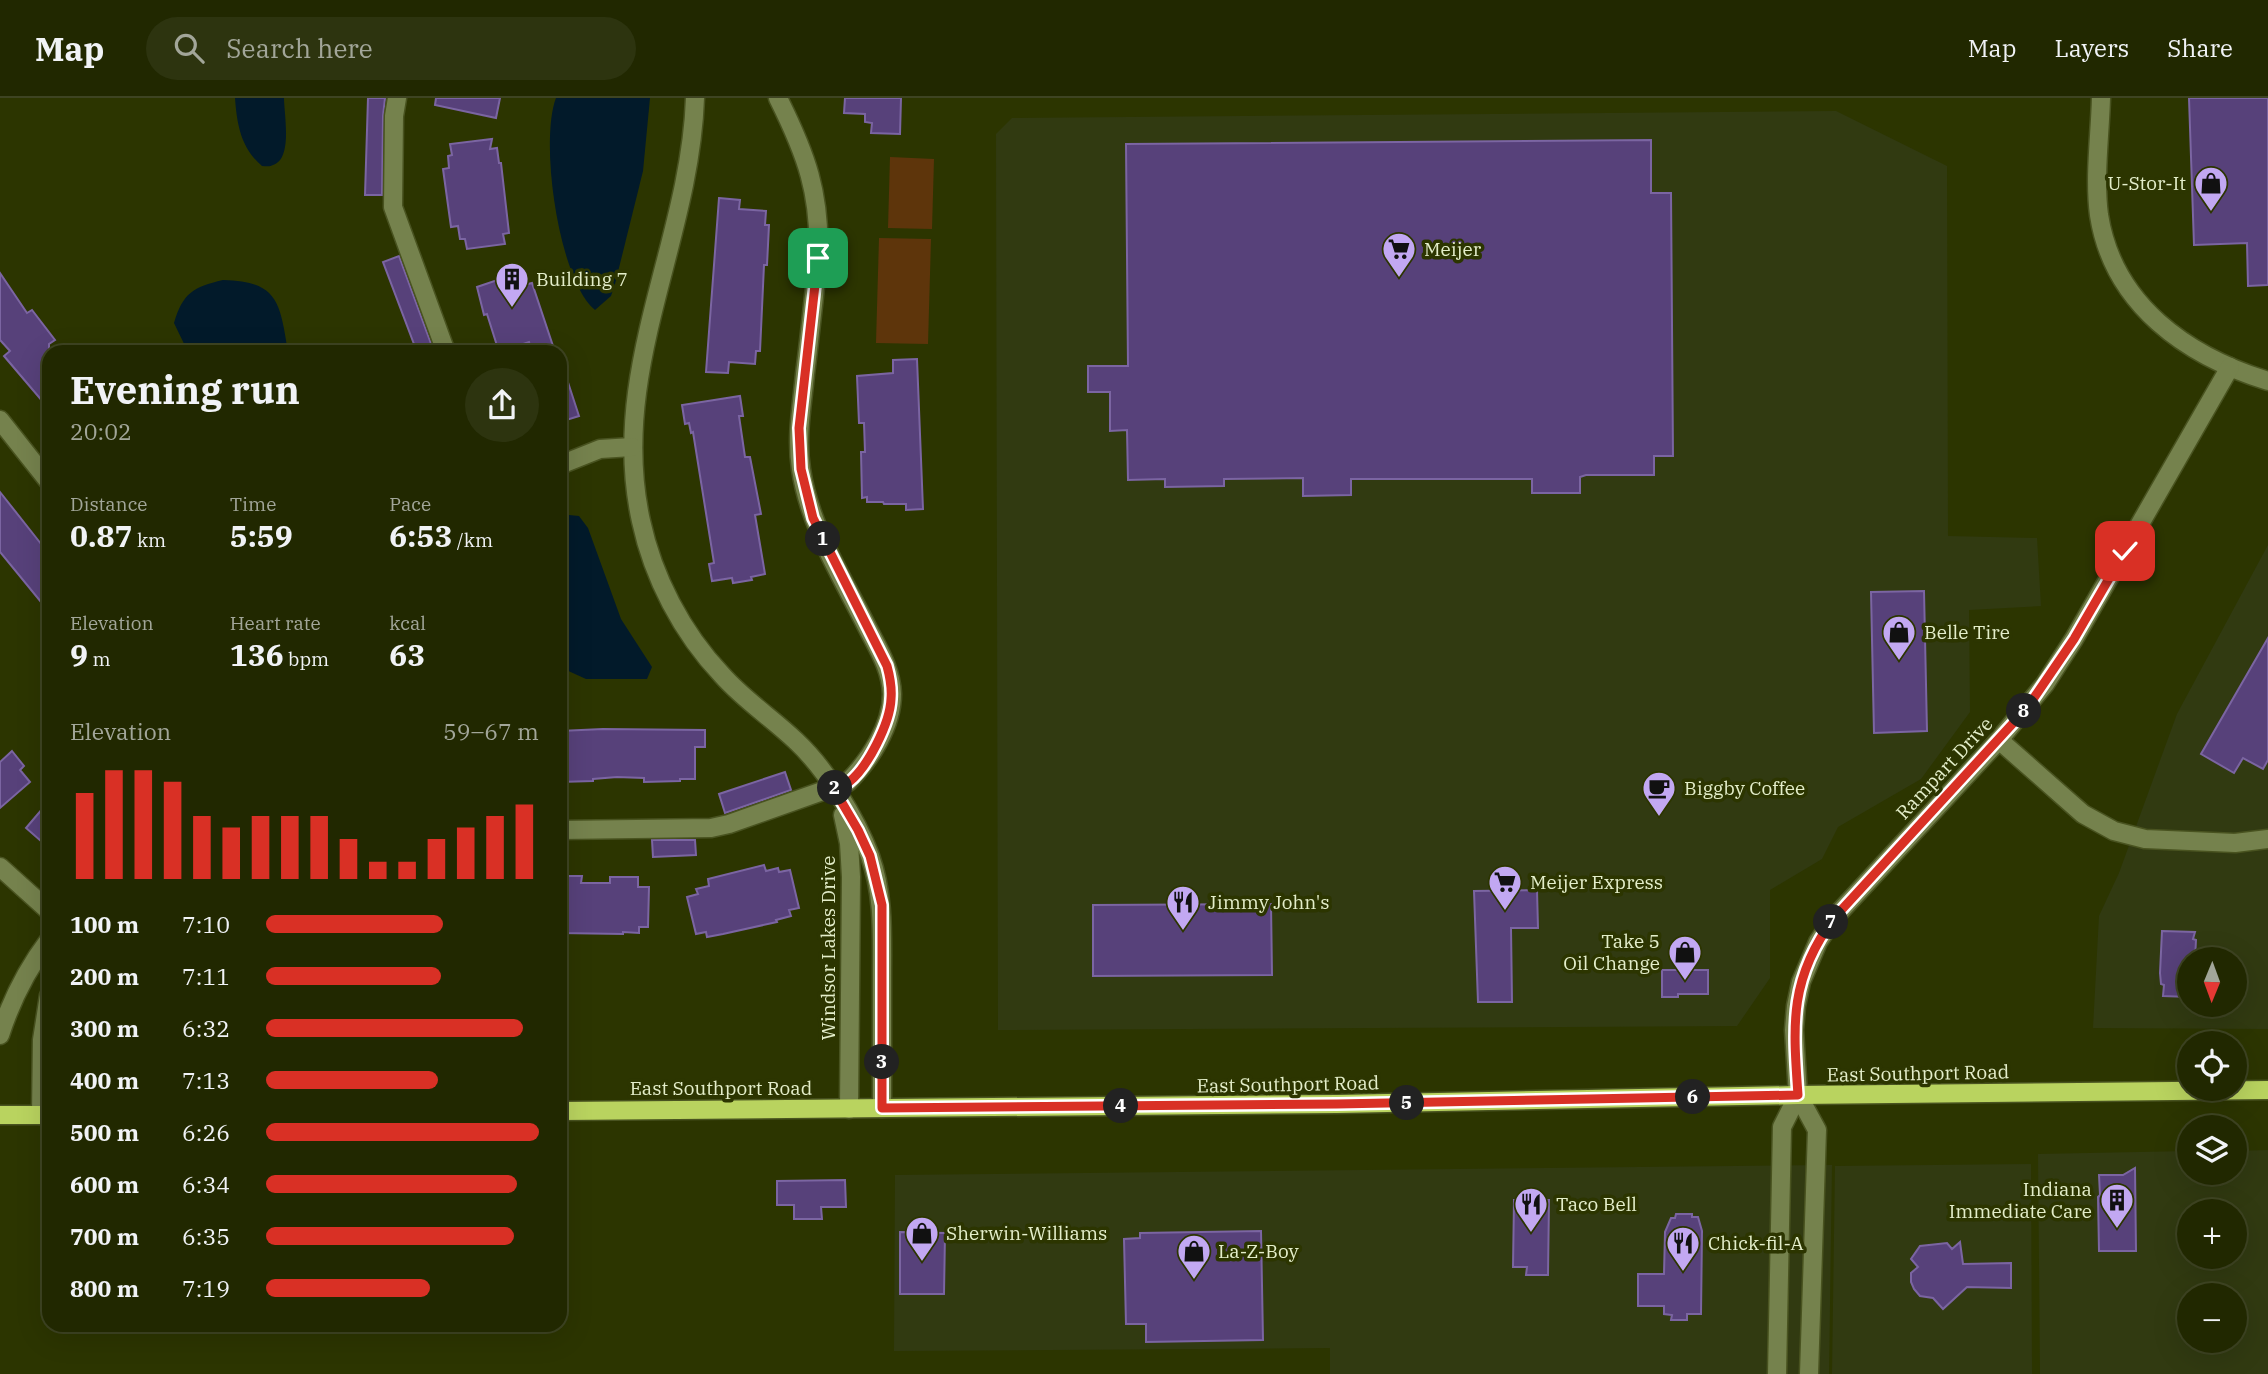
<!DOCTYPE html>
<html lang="en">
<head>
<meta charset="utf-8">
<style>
	:root { --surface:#212800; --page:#2d340f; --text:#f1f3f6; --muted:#a2a699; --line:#3e4422; --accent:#d93025 }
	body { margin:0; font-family:"IBM Plex Serif",serif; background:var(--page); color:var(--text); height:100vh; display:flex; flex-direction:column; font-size:26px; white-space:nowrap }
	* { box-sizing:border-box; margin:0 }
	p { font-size:23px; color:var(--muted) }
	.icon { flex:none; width:38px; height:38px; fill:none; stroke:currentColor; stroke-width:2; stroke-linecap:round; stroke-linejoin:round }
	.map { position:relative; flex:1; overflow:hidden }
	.side { position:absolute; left:42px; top:247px; width:525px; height:987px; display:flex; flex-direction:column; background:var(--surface); border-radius:21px; box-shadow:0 7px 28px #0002,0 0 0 2px var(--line) }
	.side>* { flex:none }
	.needle { width:46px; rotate:181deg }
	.tools { position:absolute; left:2177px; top:849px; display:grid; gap:14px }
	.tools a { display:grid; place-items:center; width:70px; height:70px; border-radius:50%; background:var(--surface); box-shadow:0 7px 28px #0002,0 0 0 2px var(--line); font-size:35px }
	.pin { position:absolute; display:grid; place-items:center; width:60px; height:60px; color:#fff; margin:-30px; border-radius:14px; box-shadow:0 4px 10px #0006 }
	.km { position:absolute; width:35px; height:35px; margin:-18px; border-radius:50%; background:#222; color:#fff; font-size:19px; line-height:35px; text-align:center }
	.round { display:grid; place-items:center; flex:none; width:74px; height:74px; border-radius:37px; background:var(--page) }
	.head { display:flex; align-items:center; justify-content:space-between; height:119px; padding:0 28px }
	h1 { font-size:38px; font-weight:800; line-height:52px }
	.figures { display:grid; grid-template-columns:repeat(3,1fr); gap:10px; height:119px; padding:7px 28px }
	.figures div { display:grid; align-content:center }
	.figures b { font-size:30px; font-weight:800 }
	.figures small { font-size:19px; font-weight:400 }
	.figures p { font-size:19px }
	.chart { height:196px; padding:14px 28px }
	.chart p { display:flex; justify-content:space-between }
	.chart svg { width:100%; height:126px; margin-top:7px; stroke:var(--accent); stroke-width:6 }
	ul { padding:0 28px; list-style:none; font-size:23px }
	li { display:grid; grid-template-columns:112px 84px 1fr; align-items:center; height:52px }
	li i { height:18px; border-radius:9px; background:var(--accent) }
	header { display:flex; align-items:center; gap:42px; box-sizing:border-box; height:98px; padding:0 35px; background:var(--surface); border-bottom:2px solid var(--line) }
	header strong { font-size:33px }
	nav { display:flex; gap:38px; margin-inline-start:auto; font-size:24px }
	.search { width:490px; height:63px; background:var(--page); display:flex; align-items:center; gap:18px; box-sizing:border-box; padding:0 24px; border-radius:38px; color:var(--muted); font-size:26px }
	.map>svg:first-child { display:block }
	.built { fill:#313a11; fill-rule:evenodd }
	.green { fill:#5e350b }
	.water { fill:#021a2a }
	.building { fill:#57417a; stroke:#7b65a2; stroke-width:2 }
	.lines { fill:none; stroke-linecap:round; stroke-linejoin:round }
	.minor-casing { stroke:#495320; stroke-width:21 }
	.major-casing { stroke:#495320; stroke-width:21 }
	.minor { stroke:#75824d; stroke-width:18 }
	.major { stroke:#b9d35f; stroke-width:18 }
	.route-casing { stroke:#fff; stroke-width:14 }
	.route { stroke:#d93025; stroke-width:9 }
	.labels { text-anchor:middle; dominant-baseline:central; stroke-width:7; stroke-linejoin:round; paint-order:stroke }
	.poi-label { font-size:19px; fill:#e4eeca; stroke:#2c3500; text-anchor:start }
	.street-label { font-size:19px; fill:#e4eeca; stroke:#2c3500 }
</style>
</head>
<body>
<header>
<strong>Map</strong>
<div class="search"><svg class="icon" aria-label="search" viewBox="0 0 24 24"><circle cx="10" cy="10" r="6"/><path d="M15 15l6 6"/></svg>Search here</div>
<nav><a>Map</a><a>Layers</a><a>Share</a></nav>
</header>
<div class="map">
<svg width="2268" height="1276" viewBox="0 0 2268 1276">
	<rect width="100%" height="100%" fill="#2c3500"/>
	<!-- built -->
	<g class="built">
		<polygon points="1836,13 1947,68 1948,438 2037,440 2041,508 1969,512 1970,614 1921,681 1838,729 1822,761 1770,792 1770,880 1737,928 998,932 996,36 1012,20"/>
		<path d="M2268 447V931L2093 930 2099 818 2119 775 2177 616ZM2189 861H2235V906H2189Z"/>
		<path d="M2268 1052V1276H2040L2038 1056 2189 1053V1074H2235V1053ZM2189 1113H2235V1158H2189ZM2189 1197H2235V1242H2189Z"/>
		<polygon points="2031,1066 2032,1276 1832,1276 1835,1068"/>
		<polygon points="1832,1067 1829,1276 1330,1276 1330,1250 894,1253 895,1077"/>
	</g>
	<!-- green -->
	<g class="green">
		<polygon points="890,59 934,61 932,131 888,130"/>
		<polygon points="879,140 931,141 928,246 876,245"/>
	</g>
	<!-- water -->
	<g class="water">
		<path d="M235 0H284C284 16 293 61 273 67 270 69 266 68 262 68 241 50 237 27 235 0Z"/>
		<path d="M556 0H650L643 73 615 186 611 198 595 212C559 183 539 44 556 0Z"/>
		<path d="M223 182C279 183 280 206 288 254H188L174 225C183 195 193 189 223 182Z"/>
		<polygon points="569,417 579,418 588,430 621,521 652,569 647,581 586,581 564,571 560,558 560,418"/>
	</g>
	<!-- building -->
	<g class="building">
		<polygon points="368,0 385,0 383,18 382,97 365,97"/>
		<polygon points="436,0 500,0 496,20 435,7"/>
		<polygon points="845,0 901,0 900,36 871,35 872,25 865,24 865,16 844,15"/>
		<polygon points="2189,0 2268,0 2268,187 2248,188 2247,145 2194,147"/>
		<polygon points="492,41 490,51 497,50 499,65 501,65 509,135 503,136 505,146 467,151 465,141 460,141 458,128 451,129 443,71 449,70 448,58 452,57 450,46"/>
		<polygon points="1651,42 1651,95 1671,95 1673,358 1654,358 1654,377 1586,377 1580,379 1580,395 1532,395 1532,381 1351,381 1351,397 1303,398 1303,380 1224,381 1224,388 1165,389 1165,381 1128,382 1127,332 1110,333 1110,294 1088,294 1088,268 1128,268 1126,46"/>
		<polygon points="719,100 740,102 739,111 766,113 765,127 769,127 767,167 764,167 760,253 756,253 755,266 729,264 728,275 706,274"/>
		<polygon points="399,158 434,254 417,254 383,164"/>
		<polygon points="524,173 528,186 532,185 555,254 532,254 529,244 499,254 487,216 484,217 477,189"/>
		<polygon points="0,175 27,215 32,212 55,242 49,246 49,311 4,258 10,253 0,242"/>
		<polygon points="917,261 923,411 906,412 906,406 884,406 883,404 867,404 867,399 862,400 861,354 865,354 864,325 859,325 857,278 893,275 893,262"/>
		<polygon points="560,269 563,269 579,318 560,324"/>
		<polygon points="740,298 743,318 739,318 745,359 750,359 761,416 755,417 765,476 751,479 752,482 733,485 732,480 712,483 709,466 714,465 693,334 691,335 689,325 685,326 682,307"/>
		<polygon points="0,394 49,456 49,497 41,504 0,454"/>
		<polygon points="1924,493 1927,633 1874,635 1871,494"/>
		<polygon points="2268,540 2268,662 2263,671 2243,660 2234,675 2201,656"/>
		<polygon points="603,631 705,632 705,649 695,649 695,681 680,681 680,683 644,684 644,680 617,679 593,681 593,683 560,684 560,633"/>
		<polygon points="12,653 24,668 20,672 30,684 0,710 0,664"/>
		<polygon points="785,674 791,692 725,715 719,696"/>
		<polygon points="49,703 49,750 26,730"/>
		<polygon points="652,742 695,742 696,757 653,759"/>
		<polygon points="764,767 766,773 778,770 779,774 790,772 799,810 789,812 791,818 776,822 777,824 723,836 707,839 706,834 696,836 687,799 698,796 696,791 709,788 708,781"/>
		<polygon points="567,778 582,778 581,785 610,785 610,779 638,779 638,789 649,789 648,829 639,829 639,835 623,834 623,836 560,835 560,786 567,786"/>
		<polygon points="1537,792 1538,830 1511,830 1512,904 1478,904 1474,793"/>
		<polygon points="1271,806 1272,877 1093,878 1093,807"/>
		<polygon points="2162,833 2195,834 2193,841 2196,842 2195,861 2189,861 2189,899 2163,898 2164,887 2161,886 2160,875"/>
		<polygon points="1662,872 1708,872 1708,896 1678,896 1678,899 1662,899"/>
		<polygon points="2135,1070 2136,1153 2099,1153 2098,1099 2100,1097 2099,1077 2123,1077"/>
		<polygon points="845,1082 846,1109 821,1109 822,1121 794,1121 794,1107 777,1107 777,1083"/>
		<polygon points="1514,1102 1549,1102 1548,1177 1526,1177 1527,1169 1513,1169"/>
		<polygon points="1676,1116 1692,1116 1692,1119 1698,1119 1702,1133 1701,1216 1687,1216 1687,1222 1671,1222 1672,1217 1664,1216 1664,1208 1638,1208 1638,1176 1664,1176 1665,1134 1671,1120 1675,1120"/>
		<polygon points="1261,1133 1263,1242 1146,1244 1146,1226 1126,1226 1124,1141 1140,1140 1140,1135"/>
		<polygon points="900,1134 945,1135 944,1196 900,1196"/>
		<polygon points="1960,1144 1963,1166 2011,1165 2011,1190 1967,1189 1943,1211 1933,1200 1920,1198 1914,1191 1911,1184 1911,1175 1918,1169 1911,1161 1920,1148 1947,1145 1952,1151"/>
	</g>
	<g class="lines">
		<defs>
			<g id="minor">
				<polyline points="397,0 394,18 393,109 446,254"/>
				<path d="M695 0C690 145 608 274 641 423 653 479 682 535 722 577 744 602 772 620 796 643 826 671 856 720 870 758 884 797 882 837 882 878 882 922 882 966 882 1010"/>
				<path d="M2101 0C2100 38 2094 79 2099 117 2113 207 2187 258 2268 283"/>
				<polyline points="0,322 49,384"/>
				<polyline points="560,367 600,351 632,349"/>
				<polyline points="1999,642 2083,716 2114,733 2145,741 2235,745 2268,741"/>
				<polyline points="843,717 849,745 851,779 849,1011"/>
				<path d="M560 732 711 730 729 726 848 684C870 662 892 628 892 596 891 570 877 549 866 527 841 477 809 427 801 371 796 339 802 308 805 276 810 237 814 199 818 160 821 96 806 56 778 0"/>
				<polyline points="0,769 49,813"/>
				<path d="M0 937C11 903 27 871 49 842"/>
				<polyline points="41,1017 42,942 49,897"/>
				<polyline points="1777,1276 1782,1029 1798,997"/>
				<polyline points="1809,1276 1817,1032 1798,997 1794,932 1796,908 1801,884 1818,844 1834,820 1999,642 2045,586 2074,541 2230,269"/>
			</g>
			<g id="major">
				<polyline points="560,1013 1337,1006 1798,997 2268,992"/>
				<polyline points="0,1017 49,1017"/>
			</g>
		</defs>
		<!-- minor casing -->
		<use href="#minor" class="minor-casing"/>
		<!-- major casing -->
		<use href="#major" class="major-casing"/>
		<!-- minor -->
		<use href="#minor" class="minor"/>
		<!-- major -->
		<use href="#major" class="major"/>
	</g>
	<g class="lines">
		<defs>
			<path id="route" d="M818 160 799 330 801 371 813 420 887 568C890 579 892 590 891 601 890 625 868 669 849 684 844 687 839 689 834 691L858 732 870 758 882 807V1010L1337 1006 1798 997C1793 926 1789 881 1834 820L2027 610 2074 541 2125 453"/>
		</defs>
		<!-- route casing -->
		<use href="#route" class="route-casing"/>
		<!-- route -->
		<use href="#route" class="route"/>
	</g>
	<!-- icons -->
	<defs>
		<symbol id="shop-pin" viewBox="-11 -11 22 30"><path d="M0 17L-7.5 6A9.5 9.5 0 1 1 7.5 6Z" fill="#c2a8f2" stroke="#2c3500"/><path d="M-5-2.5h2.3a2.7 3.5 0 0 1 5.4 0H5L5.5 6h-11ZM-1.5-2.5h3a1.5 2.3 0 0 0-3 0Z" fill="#111"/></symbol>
		<symbol id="supermarket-pin" viewBox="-11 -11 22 30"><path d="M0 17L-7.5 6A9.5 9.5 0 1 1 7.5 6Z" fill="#c2a8f2" stroke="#2c3500"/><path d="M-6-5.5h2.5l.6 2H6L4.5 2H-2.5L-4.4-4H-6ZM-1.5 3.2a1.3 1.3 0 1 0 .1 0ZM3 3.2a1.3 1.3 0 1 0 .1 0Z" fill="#111"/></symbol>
		<symbol id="building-pin" viewBox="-11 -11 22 30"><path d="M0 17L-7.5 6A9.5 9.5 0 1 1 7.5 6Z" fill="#c2a8f2" stroke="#2c3500"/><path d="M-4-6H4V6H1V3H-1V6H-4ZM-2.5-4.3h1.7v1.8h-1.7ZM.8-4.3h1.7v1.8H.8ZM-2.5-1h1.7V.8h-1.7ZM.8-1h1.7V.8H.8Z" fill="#111"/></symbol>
		<symbol id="cafe-pin" viewBox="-11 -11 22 30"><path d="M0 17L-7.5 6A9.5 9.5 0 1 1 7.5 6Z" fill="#c2a8f2" stroke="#2c3500"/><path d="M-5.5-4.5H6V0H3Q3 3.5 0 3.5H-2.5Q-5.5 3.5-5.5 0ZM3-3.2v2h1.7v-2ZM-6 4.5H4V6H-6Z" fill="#111"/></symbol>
		<symbol id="restaurant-pin" viewBox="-11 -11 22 30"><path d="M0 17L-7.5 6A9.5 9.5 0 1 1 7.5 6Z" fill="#c2a8f2" stroke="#2c3500"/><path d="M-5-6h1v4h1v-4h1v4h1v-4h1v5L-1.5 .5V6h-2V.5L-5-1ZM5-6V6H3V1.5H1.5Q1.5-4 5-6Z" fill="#111"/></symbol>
	</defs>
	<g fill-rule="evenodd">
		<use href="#shop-pin" x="2192" y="66" width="38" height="52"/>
		<use href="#supermarket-pin" x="1380" y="132" width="38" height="52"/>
		<use href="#building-pin" x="493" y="162" width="38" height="52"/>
		<use href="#shop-pin" x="1880" y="515" width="38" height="52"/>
		<use href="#cafe-pin" x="1640" y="671" width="38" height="52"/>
		<use href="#supermarket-pin" x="1486" y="765" width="38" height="52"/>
		<use href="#restaurant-pin" x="1164" y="785" width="38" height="52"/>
		<use href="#shop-pin" x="1666" y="835" width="38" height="52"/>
		<use href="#building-pin" x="2098" y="1083" width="38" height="52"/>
		<use href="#restaurant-pin" x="1512" y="1087" width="38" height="52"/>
		<use href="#shop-pin" x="903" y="1116" width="38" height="52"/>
		<use href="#restaurant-pin" x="1664" y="1126" width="38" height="52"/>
		<use href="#shop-pin" x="1175" y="1134" width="38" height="52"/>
	</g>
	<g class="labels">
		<!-- poi labels -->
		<g class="poi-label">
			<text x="2186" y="85" text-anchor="end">U-Stor-It</text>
			<text x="1424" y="151">Meijer</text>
			<text x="536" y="181">Building 7</text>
			<text x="1924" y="534">Belle Tire</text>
			<text x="1684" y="690">Biggby Coffee</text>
			<text x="1530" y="784">Meijer Express</text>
			<text x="1208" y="804">Jimmy John's</text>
			<text x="1660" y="843" text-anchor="end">Take 5<tspan x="1660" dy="22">Oil Change</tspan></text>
			<text x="2092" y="1091" text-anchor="end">Indiana<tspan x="2092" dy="22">Immediate Care</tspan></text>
			<text x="1556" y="1106">Taco Bell</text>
			<text x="946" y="1135">Sherwin-Williams</text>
			<text x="1708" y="1145">Chick-fil-A</text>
			<text x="1218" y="1153">La-Z-Boy</text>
		</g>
		<!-- street labels -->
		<g class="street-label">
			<text transform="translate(1944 670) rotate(-47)">Rampart Drive</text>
			<text transform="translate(828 850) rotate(-90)">Windsor Lakes Drive</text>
			<text transform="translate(1918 975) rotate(-1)">East Southport Road</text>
			<text transform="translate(1288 986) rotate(-1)">East Southport Road</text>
			<text x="721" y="990">East Southport Road</text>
		</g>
	</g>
</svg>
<div class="tools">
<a><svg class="needle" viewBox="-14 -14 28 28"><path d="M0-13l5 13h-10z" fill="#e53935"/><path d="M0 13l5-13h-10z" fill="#a2a699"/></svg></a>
<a><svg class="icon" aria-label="locate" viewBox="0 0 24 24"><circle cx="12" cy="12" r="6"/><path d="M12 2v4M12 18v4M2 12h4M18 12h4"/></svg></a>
<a><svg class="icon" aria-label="layers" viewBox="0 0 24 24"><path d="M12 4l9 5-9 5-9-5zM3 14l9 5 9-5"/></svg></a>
<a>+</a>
<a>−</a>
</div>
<div class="pin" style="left:818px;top:160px;background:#1e9e55"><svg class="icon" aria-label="arrive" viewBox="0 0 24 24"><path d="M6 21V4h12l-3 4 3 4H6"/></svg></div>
<div class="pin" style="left:2125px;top:453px;background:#d93025"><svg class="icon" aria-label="check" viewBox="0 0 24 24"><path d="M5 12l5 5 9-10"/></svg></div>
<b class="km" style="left:823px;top:441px">1</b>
<b class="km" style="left:835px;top:690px">2</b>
<b class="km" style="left:882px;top:964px">3</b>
<b class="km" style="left:1121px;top:1008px">4</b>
<b class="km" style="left:1407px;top:1005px">5</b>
<b class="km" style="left:1693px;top:999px">6</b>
<b class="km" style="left:1831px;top:824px">7</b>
<b class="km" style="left:2024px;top:613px">8</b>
<section class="side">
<div class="head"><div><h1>Evening run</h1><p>20:02</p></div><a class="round"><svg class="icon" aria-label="share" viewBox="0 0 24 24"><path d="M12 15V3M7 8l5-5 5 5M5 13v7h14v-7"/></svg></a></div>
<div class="figures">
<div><p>Distance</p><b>0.87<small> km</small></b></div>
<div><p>Time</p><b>5:59</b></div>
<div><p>Pace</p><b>6:53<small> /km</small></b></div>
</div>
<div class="figures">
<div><p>Elevation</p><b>9<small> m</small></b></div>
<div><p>Heart rate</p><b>136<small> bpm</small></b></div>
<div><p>kcal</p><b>63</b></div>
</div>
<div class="chart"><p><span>Elevation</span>59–67 m</p>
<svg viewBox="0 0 160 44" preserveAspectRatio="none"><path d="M5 44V14M15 44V6M25 44V6M35 44V10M45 44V22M55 44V26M65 44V22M75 44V22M85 44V22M95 44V30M105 44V38M115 44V38M125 44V30M135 44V26M145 44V22M155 44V18"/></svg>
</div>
<ul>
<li><b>100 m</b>7:10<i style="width:65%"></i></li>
<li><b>200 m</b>7:11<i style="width:64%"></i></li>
<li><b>300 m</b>6:32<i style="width:94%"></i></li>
<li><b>400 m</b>7:13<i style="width:63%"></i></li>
<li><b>500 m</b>6:26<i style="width:100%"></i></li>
<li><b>600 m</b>6:34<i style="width:92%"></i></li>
<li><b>700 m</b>6:35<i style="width:91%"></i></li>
<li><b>800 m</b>7:19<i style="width:60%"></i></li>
</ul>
</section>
</div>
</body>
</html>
